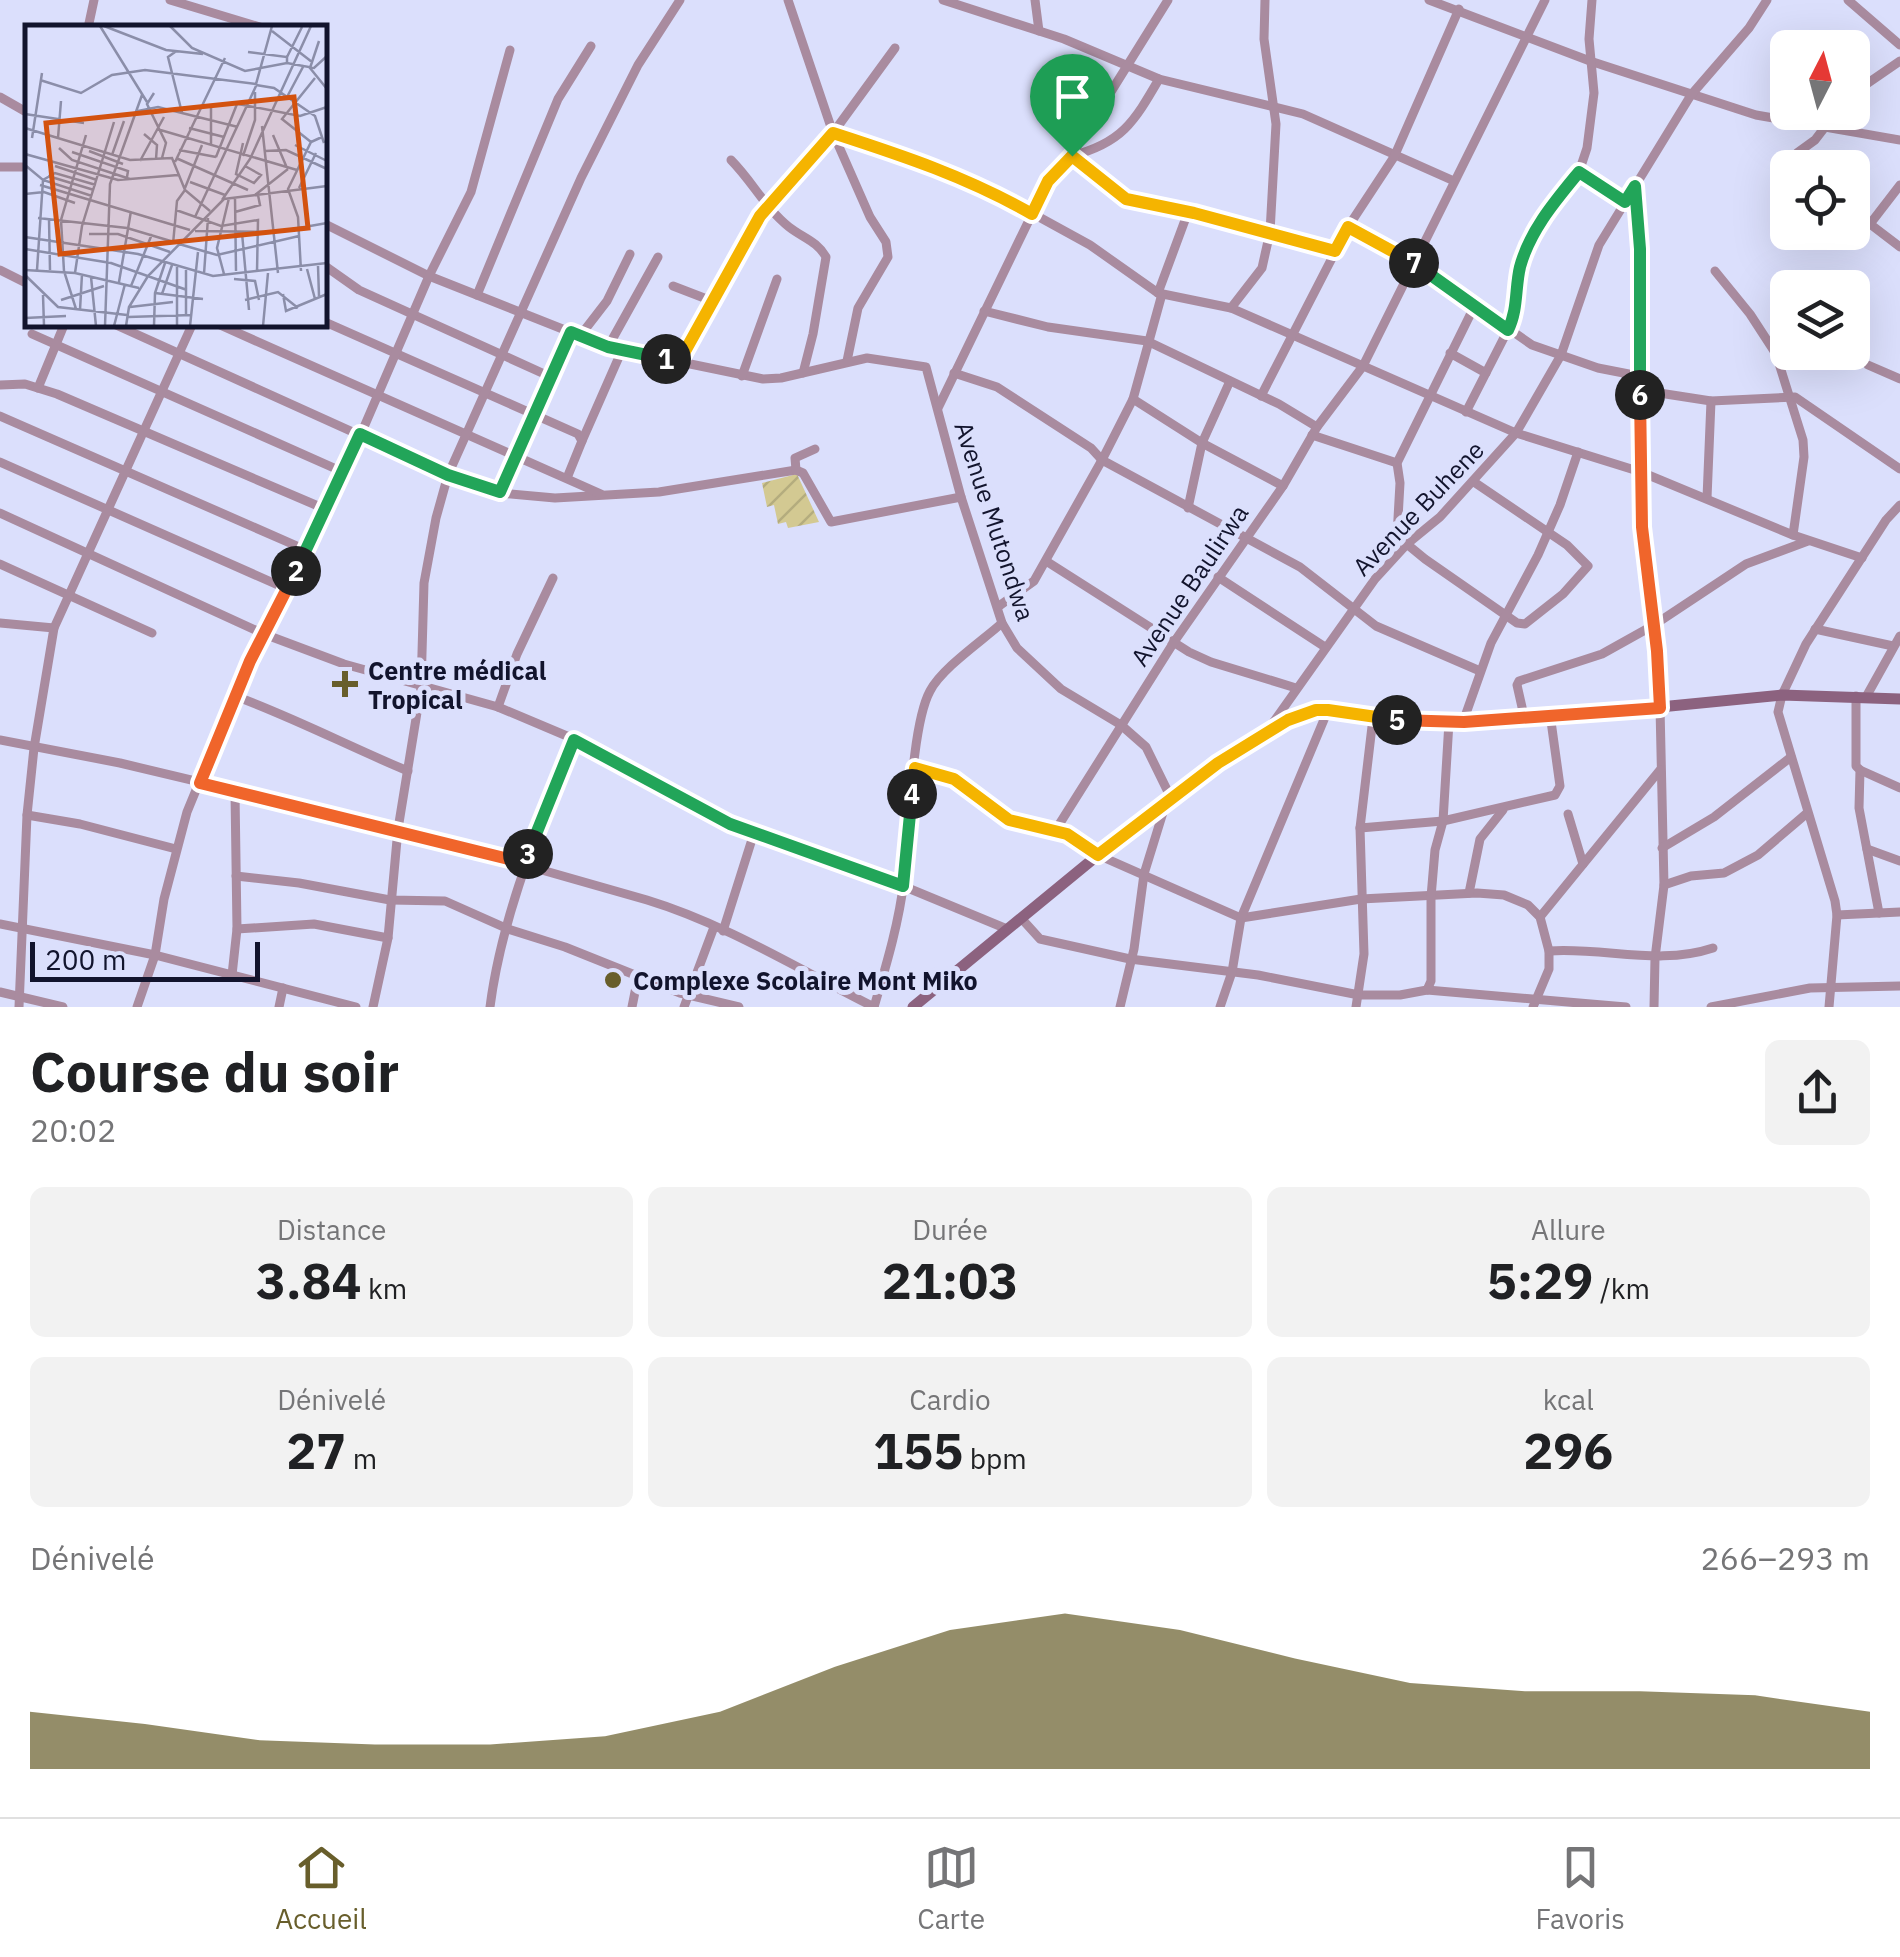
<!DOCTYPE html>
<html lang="fr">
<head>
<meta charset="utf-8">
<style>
	:root { --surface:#fff; --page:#f2f2f2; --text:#202124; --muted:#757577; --line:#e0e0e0; --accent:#685e2b }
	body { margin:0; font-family:"IBM Plex Sans",sans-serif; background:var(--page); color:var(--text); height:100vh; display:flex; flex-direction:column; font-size:38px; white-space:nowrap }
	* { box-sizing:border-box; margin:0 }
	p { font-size:32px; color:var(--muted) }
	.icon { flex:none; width:55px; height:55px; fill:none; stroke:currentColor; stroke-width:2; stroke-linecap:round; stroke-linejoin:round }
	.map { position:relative; height:1007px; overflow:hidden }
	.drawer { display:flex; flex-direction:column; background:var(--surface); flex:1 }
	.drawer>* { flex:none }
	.needle { width:65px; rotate:6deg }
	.controls { position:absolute; left:1770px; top:30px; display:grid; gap:20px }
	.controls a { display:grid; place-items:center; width:100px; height:100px; border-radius:15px; background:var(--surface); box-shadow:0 10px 40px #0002; font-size:50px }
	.scale { position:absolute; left:30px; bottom:25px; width:230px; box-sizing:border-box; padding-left:10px; border:5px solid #12142d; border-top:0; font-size:28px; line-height:35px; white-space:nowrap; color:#12142d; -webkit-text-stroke:8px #dbdffc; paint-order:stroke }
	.pin { position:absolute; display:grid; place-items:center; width:85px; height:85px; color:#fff; margin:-102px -42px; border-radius:50% 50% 50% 0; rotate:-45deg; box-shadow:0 0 10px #0007 }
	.pin .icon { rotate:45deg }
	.km { position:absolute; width:50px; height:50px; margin:-25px; border-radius:50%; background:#222; color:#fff; font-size:28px; line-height:50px; text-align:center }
	.round { display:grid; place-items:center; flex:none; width:105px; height:105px; border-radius:15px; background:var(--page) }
	.headline { display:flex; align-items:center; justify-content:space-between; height:170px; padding:0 30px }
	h1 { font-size:55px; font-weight:800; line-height:75px }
	.stats { display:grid; grid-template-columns:repeat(3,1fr); gap:15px; height:170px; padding:10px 30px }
	.stats div { display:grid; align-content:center; border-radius:15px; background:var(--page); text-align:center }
	.stats b { font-size:50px; font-weight:800 }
	.stats small { font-size:28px; font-weight:400 }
	.stats p { font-size:28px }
	.chart { height:280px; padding:20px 30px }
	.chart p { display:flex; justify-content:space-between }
	.chart svg { width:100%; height:180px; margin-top:10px; fill:var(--accent); opacity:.7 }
	.tab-bar { display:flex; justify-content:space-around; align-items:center; height:140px; border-top:2px solid var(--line); background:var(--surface); font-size:28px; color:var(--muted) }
	.tab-bar a { display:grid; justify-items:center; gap:5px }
	.tab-bar .current { color:var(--accent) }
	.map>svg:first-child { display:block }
	.garden { fill:url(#garden-furrows) }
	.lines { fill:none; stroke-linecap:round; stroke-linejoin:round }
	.minor { stroke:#a98b9f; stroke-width:9 }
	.secondary { stroke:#8c627f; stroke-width:11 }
	.split-1-casing { stroke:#fff; stroke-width:20 }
	.split-2-casing { stroke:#fff; stroke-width:20 }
	.split-3-casing { stroke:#fff; stroke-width:20 }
	.split-4-casing { stroke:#fff; stroke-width:20 }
	.split-5-casing { stroke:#fff; stroke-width:20 }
	.split-6-casing { stroke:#fff; stroke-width:20 }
	.split-7-casing { stroke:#fff; stroke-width:20 }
	.split-8-casing { stroke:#fff; stroke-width:20 }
	.split-1 { stroke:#f5b400; stroke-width:12 }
	.split-2 { stroke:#22a559; stroke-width:12 }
	.split-3 { stroke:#f0652b; stroke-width:12 }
	.split-4 { stroke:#22a559; stroke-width:12 }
	.split-5 { stroke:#f5b400; stroke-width:12 }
	.split-6 { stroke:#f0652b; stroke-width:12 }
	.split-7 { stroke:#22a559; stroke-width:12 }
	.split-8 { stroke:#f5b400; stroke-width:12 }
	.poi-dot { fill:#685e2b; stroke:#dbdffc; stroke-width:4 }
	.labels { text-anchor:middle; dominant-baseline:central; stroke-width:10; stroke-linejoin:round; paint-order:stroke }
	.street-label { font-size:25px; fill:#12142d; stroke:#dbdffc }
	.poi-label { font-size:25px; font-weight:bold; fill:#12142d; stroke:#dbdffc; text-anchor:start }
	.inset-road { fill:none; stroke:#8b8ea9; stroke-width:2.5 }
	.view { fill:#d3520f; fill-opacity:0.15; stroke:#d3520f; stroke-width:5 }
	.inset-edge { fill:none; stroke:#12142d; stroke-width:5 }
</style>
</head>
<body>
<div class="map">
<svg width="1900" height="1007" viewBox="0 0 1900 1007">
	<defs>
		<pattern id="garden-furrows" width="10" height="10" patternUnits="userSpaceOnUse" patternTransform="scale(2.5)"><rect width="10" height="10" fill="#d3c992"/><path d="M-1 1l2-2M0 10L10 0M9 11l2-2" fill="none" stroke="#b4ac7e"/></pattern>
	</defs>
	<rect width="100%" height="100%" fill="#dbdffc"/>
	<!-- garden -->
	<polygon class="garden" points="797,474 819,522 788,528 786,522 778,524 774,505 767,507 762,483"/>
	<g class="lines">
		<!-- minor -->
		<g class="minor">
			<polyline points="170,0 263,28"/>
			<polyline points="788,0 833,133 870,217 886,242 888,257 858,308 847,361"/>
			<polyline points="943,0 1064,39 1159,79 1303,114 1454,181"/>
			<polyline points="1035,0 1039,31"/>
			<polyline points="1429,0 1590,61 1756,115 1900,140"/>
			<polyline points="1848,0 1900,45"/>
			<polyline points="88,28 94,0"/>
			<polyline points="1852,94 1900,61"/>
			<polyline points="0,97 28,113"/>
			<polyline points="833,133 924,162 981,185 1090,245 1158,293 1231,308 1516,433 1641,472 1793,535 1862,558"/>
			<polyline points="1071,156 1125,199 1194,213 1335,251"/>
			<path d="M1071 156C1122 143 1134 122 1159 79"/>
			<path d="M731 160C752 181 766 209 789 227 803 238 817 241 826 257L813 334 803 373"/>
			<polyline points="0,167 28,167"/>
			<polyline points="1796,168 1797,153 1815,140 1825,127 1827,112"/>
			<polyline points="1579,172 1625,202"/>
			<polyline points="1635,186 1641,249 1642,527 1657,651 1660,707 1664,885 1655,958 1654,1007"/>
			<polyline points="1852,215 1870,224 1900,247"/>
			<polyline points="325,224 429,276 608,347 763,379 781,378 867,358 926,367 961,497 1002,623 1017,648 1061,689 1121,725 1146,747 1171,798"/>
			<polyline points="1870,224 1900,185"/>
			<polyline points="1348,227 1413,262 1532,345 1598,368 1639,376"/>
			<polyline points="325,266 359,290 551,377"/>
			<polyline points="0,270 28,284"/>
			<polyline points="1715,271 1750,314 1776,354 1803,440 1804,457 1793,535"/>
			<polyline points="673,286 712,301"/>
			<polyline points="1158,293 1188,212"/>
			<polyline points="477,295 558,99 591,46"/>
			<polyline points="1231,308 1262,268 1270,232 1276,124 1264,39 1265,0"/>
			<polyline points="984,311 1048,327 1147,341 1279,404 1317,427"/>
			<polyline points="325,322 578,434 582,441 567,478"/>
			<polyline points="116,325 448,475 500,493 555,498 659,492 796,470 803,473 831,522 961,497"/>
			<polyline points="220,325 601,494"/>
			<polyline points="32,334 343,472"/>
			<polyline points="580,336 607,301 630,254"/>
			<polyline points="608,347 658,257"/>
			<polyline points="1450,353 1486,373"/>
			<polyline points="679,361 760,216 833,133 895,48"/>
			<polyline points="1868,365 1900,379"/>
			<polyline points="954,373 997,387 1091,448 1102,460 1300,567 1376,626 1480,671"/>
			<polyline points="742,376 777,279"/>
			<polyline points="0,385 25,384 57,394 325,509"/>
			<polyline points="38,388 64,325"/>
			<polyline points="1640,390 1711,401 1795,397 1900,469"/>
			<polyline points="1261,396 1348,227 1394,157 1459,9"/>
			<polyline points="1133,399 1202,443 1283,486"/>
			<polyline points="938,408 1048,181 1071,156 1168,0"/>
			<polyline points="1466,412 1514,318 1520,268 1530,240 1579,172 1587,148 1594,93 1589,39 1592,0"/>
			<polyline points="0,416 306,550"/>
			<polyline points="1312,435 1397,463"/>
			<polyline points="582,441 622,350"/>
			<polyline points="0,462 287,589"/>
			<polyline points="796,470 795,458 815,449"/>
			<polyline points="1474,482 1567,545 1588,566 1563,594 1525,624 1517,623 1425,559 1397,536 1400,483 1397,463 1474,307"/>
			<polyline points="500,493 571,332"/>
			<polyline points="1707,498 1711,401"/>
			<polyline points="1188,508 1202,443 1230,381"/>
			<polyline points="0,513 264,634 344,664 498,707 574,739 730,824 903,886 1007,929"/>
			<polyline points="1046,561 1189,652 1211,662 1296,688"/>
			<polyline points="0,564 152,633"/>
			<polyline points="1218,577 1325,647"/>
			<polyline points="999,606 1034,581 1102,460 1133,399 1162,294"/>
			<polyline points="0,623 54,628"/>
			<polyline points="1815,629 1893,646"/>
			<path d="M235 696C295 718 350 747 408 771"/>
			<polyline points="1856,696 1856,766 1860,770 1859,808 1879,913"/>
			<polyline points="1866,697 1900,636"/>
			<polyline points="498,707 517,654 553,578"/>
			<polyline points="1524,716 1517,685 1519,681 1602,654 1654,625 1746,564 1808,541"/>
			<polyline points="1463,722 1491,643 1538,555 1560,505 1578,452"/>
			<polyline points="1265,734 1375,579 1407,544 1440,517 1516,433 1561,355 1599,245 1691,95 1749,28 1767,0"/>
			<path d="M0 740 120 763 398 829 647 900C726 924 800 970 874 1007"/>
			<polyline points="915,768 954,779 1009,820 1067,834 1098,855 1241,918 1361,899 1477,893 1504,895 1528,905 1540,917 1549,951 1549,969 1533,1007"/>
			<polyline points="1860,770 1900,788"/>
			<polyline points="1568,814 1583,864"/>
			<polyline points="27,815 80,824 176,849"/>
			<polyline points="1360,828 1443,821 1555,795 1560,786 1550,714"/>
			<polyline points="1055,831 1174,642 1283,486 1317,427 1363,366 1545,0"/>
			<polyline points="1662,848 1714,817 1791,757"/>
			<polyline points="1867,849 1900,861"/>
			<polyline points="236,876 299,883 390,900 445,901 508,929 565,947 680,993 739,1007"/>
			<polyline points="1664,885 1691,876 1724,873 1758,855 1806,814"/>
			<polyline points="1469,893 1480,839 1503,810"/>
			<polyline points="1837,915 1900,912"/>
			<polyline points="1540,917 1660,770"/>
			<polyline points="1021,918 1040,939 1130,959 1258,975 1359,995 1400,995 1427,990 1626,1007"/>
			<polyline points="0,924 155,955 356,1007"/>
			<polyline points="237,929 314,924 388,938"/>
			<polyline points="723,931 754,833"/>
			<path d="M1549 951C1605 947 1659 966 1713 948"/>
			<polyline points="232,975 237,929 235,793"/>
			<polyline points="1427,990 1431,981 1431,897 1435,850 1443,821 1449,722"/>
			<polyline points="0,992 63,1007"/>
			<polyline points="19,1007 27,815 34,748 54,628 192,325"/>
			<polyline points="137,1007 155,955 164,899 187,812 249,661 361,434 429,276 471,192 510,50"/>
			<polyline points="279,1007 283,988"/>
			<polyline points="373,1007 388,938 398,829 421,688 424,583 436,518 448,475 581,178 638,65 680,0"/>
			<path d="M490 1007C502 914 540 826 574 739"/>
			<polyline points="632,1007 638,977"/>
			<polyline points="684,1007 714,927"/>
			<path d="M874 1007C886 966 899 923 904 880 909 836 911 726 930 691 942 668 982 641 1002 623"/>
			<polyline points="1120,1007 1134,949 1144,874 1165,806"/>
			<polyline points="1220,1007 1232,972 1241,918 1328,710"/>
			<polyline points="1356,1007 1364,954 1360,828 1373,718"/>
			<polyline points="1711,1007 1810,988 1900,986"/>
			<polyline points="1829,1007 1837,915 1835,901 1778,712 1782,695 1806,644 1886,520 1900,505"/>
		</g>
		<!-- secondary -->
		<polyline class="secondary" points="913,1007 1098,855 1218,763 1289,721 1315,710 1373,718 1451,722 1660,707 1782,695 1900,699"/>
	</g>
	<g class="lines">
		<defs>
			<path id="split-1" d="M666 359 679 362 760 216 833 133C904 156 967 177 1032 214L1048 181 1072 156"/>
			<polyline id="split-2" points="296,571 360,434 448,475 500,492 571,332 608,347 666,359"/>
			<polyline id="split-3" points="296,571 250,661 200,783 525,863 528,854"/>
			<polyline id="split-4" points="528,854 574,740 730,824 903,886 912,794"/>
			<polyline id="split-5" points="912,794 915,768 954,779 1009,820 1067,834 1098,855 1218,763 1288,720 1316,710 1328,710 1397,720"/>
			<polyline id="split-6" points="1397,720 1464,722 1660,708 1657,651 1642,527 1640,395"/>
			<path id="split-7" d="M1414 263 1508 330C1518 310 1515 288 1520 267 1530 230 1556 200 1579 172L1625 202 1635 186 1640 249V395"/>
			<polyline id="split-8" points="1072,156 1126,199 1194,213 1335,251 1348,227 1414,263"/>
		</defs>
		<!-- split-1 casing -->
		<use href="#split-1" class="split-1-casing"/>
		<!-- split-2 casing -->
		<use href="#split-2" class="split-2-casing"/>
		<!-- split-3 casing -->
		<use href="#split-3" class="split-3-casing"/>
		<!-- split-4 casing -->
		<use href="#split-4" class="split-4-casing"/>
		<!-- split-5 casing -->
		<use href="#split-5" class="split-5-casing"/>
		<!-- split-6 casing -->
		<use href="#split-6" class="split-6-casing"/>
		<!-- split-7 casing -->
		<use href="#split-7" class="split-7-casing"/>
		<!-- split-8 casing -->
		<use href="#split-8" class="split-8-casing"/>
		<!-- split-1 -->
		<use href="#split-1" class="split-1"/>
		<!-- split-2 -->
		<use href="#split-2" class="split-2"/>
		<!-- split-3 -->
		<use href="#split-3" class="split-3"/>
		<!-- split-4 -->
		<use href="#split-4" class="split-4"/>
		<!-- split-5 -->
		<use href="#split-5" class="split-5"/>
		<!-- split-6 -->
		<use href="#split-6" class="split-6"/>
		<!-- split-7 -->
		<use href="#split-7" class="split-7"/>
		<!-- split-8 -->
		<use href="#split-8" class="split-8"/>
	</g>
	<!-- markers -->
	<g class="poi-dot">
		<path d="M340 669h10v10h10v10h-10v10h-10v-10h-10v-10h10z"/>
		<circle cx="613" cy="980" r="10"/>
	</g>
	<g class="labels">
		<!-- street labels -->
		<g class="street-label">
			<text transform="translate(1418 508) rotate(-46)">Avenue Buhene</text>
			<text transform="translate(995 521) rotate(72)">Avenue Mutondwa</text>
			<text transform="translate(1189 585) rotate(-56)">Avenue Baulirwa</text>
		</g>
		<!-- poi labels -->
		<g class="poi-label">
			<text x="368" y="670">Centre médical<tspan x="368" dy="29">Tropical</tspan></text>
			<text x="633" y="980">Complexe Scolaire Mont Miko</text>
		</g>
	</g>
	<!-- overview -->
	<g transform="translate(25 25)">
		<rect width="302" height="302" fill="#dbdffc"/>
		<path class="inset-road" d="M75 1 122 77M79 1 141 25 178 29M145 1 167 23 220 46 262 38 289 43 302 31M247 6 287 37M294 16 285 43 302 64M150 27 143 32 157 88M223 27 262 32V38M262 32 277 2M15 55 56 68 87 50 120 45 231 59 247 1M231 60 249 63 290 91 299 118M129 68 122 79 141 118 137 133M262 72 279 40M208 78 275 91 302 82M113 86 133 82 213 102M0 89 59 98M237 101 253 248M0 103 105 135 147 133 160 165 185 186M164 103 199 112M132 104 272 145M119 109 132 120 131 134M248 110 262 143M7 113 17 48M33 113 36 76M286 117 257 94 290 53M218 118 211 149 229 158 236 150 220 141M270 120 302 136M186 121V79M34 123 47 135 105 154M154 125 191 132M64 126 98 139M240 126 261 125 302 144M47 127 103 146 102 152M0 129 93 155 153 150M87 130 99 96M218 131 230 95V67M191 132 212 79M151 133 223 165M115 136 139 92M150 137 200 33M0 140 18 155 67 171M30 141 72 155M23 151 69 165M165 157 200 170M15 160 165 205M160 163 177 120M274 163 291 128M0 169 19 167 50 178M230 170 263 144M210 173 211 246M197 175 225 134 286 1M151 185 196 201 233 195 232 247M210 187 235 180 233 170M170 192 231 61M13 193 102 203 149 217M24 194 25 245M170 206 251 207 302 198M217 208 224 285M64 209H93L145 227M0 212 113 229 188 251 302 238M148 219 152 176 160 165M154 219 192 230 274 211M0 224 86 238 162 265M293 241 294 271M152 242V301M282 244 290 274M0 245 50 248 114 263M12 245 18 155 30 148 71 160M161 245V291M276 246 273 192 263 164 286 117 297 112M50 248 57 201 89 97M179 249 183 193M199 249 192 223 204 173M0 250 33 282 102 290M66 252 71 301M209 254 230 256 234 275M94 257 106 186M106 261 127 209M130 268 178 274M137 269 147 240M258 269 261 286 302 269M18 270 19 301M36 275 79 261M220 275 253 267 273 283M105 282 148 277M51 284 39 246 36 195 61 110M55 285 57 249M103 292 167 290M0 293 41 291M80 301 85 159 117 70M89 301 100 259M101 301 104 282 123 251 199 174 302 161M129 301 130 268 140 238M165 301 173 227M238 301 243 248"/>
		<path class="view" d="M269 72 283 203 35 229 21 98Z"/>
		<rect width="302" height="302" class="inset-edge"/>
	</g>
</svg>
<div class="controls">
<a><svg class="needle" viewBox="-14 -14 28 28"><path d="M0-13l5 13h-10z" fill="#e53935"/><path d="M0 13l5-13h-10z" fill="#757577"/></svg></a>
<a><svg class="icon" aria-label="locate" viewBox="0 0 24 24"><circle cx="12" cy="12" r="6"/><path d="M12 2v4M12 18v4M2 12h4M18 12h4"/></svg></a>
<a><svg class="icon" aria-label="layers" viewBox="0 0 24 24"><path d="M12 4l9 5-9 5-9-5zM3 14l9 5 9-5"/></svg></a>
</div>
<div class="scale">200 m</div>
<div class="pin" style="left:1072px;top:156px;background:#1e9e55"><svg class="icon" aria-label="arrive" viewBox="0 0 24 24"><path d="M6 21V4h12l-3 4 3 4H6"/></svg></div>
<b class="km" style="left:666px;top:359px">1</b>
<b class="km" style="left:296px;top:571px">2</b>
<b class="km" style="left:528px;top:854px">3</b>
<b class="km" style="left:912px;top:794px">4</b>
<b class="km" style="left:1397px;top:720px">5</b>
<b class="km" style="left:1640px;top:395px">6</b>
<b class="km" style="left:1414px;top:263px">7</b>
</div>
<section class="drawer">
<div class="headline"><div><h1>Course du soir</h1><p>20:02</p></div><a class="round"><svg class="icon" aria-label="share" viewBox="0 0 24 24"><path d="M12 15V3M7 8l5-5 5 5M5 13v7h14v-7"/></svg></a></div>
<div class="stats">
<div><p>Distance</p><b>3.84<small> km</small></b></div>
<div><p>Durée</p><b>21:03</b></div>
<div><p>Allure</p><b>5:29<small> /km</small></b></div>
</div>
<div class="stats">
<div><p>Dénivelé</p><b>27<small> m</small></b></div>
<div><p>Cardio</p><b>155<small> bpm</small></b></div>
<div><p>kcal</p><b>296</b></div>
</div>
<div class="chart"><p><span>Dénivelé</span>266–293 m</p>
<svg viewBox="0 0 160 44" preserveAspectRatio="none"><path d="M0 44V30L10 33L20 37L30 38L40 38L50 36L60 30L70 19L80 10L90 6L100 10L110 17L120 23L130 25L140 25L150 26L160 30V44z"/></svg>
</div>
</section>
<nav class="tab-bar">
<a class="current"><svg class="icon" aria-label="home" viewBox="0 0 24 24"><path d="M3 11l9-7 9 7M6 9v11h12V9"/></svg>Accueil</a>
<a><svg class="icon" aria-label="map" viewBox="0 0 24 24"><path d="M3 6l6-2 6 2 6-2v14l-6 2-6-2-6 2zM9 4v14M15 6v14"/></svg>Carte</a>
<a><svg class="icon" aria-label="saved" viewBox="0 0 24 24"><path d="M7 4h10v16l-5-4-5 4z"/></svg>Favoris</a>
</nav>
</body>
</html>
